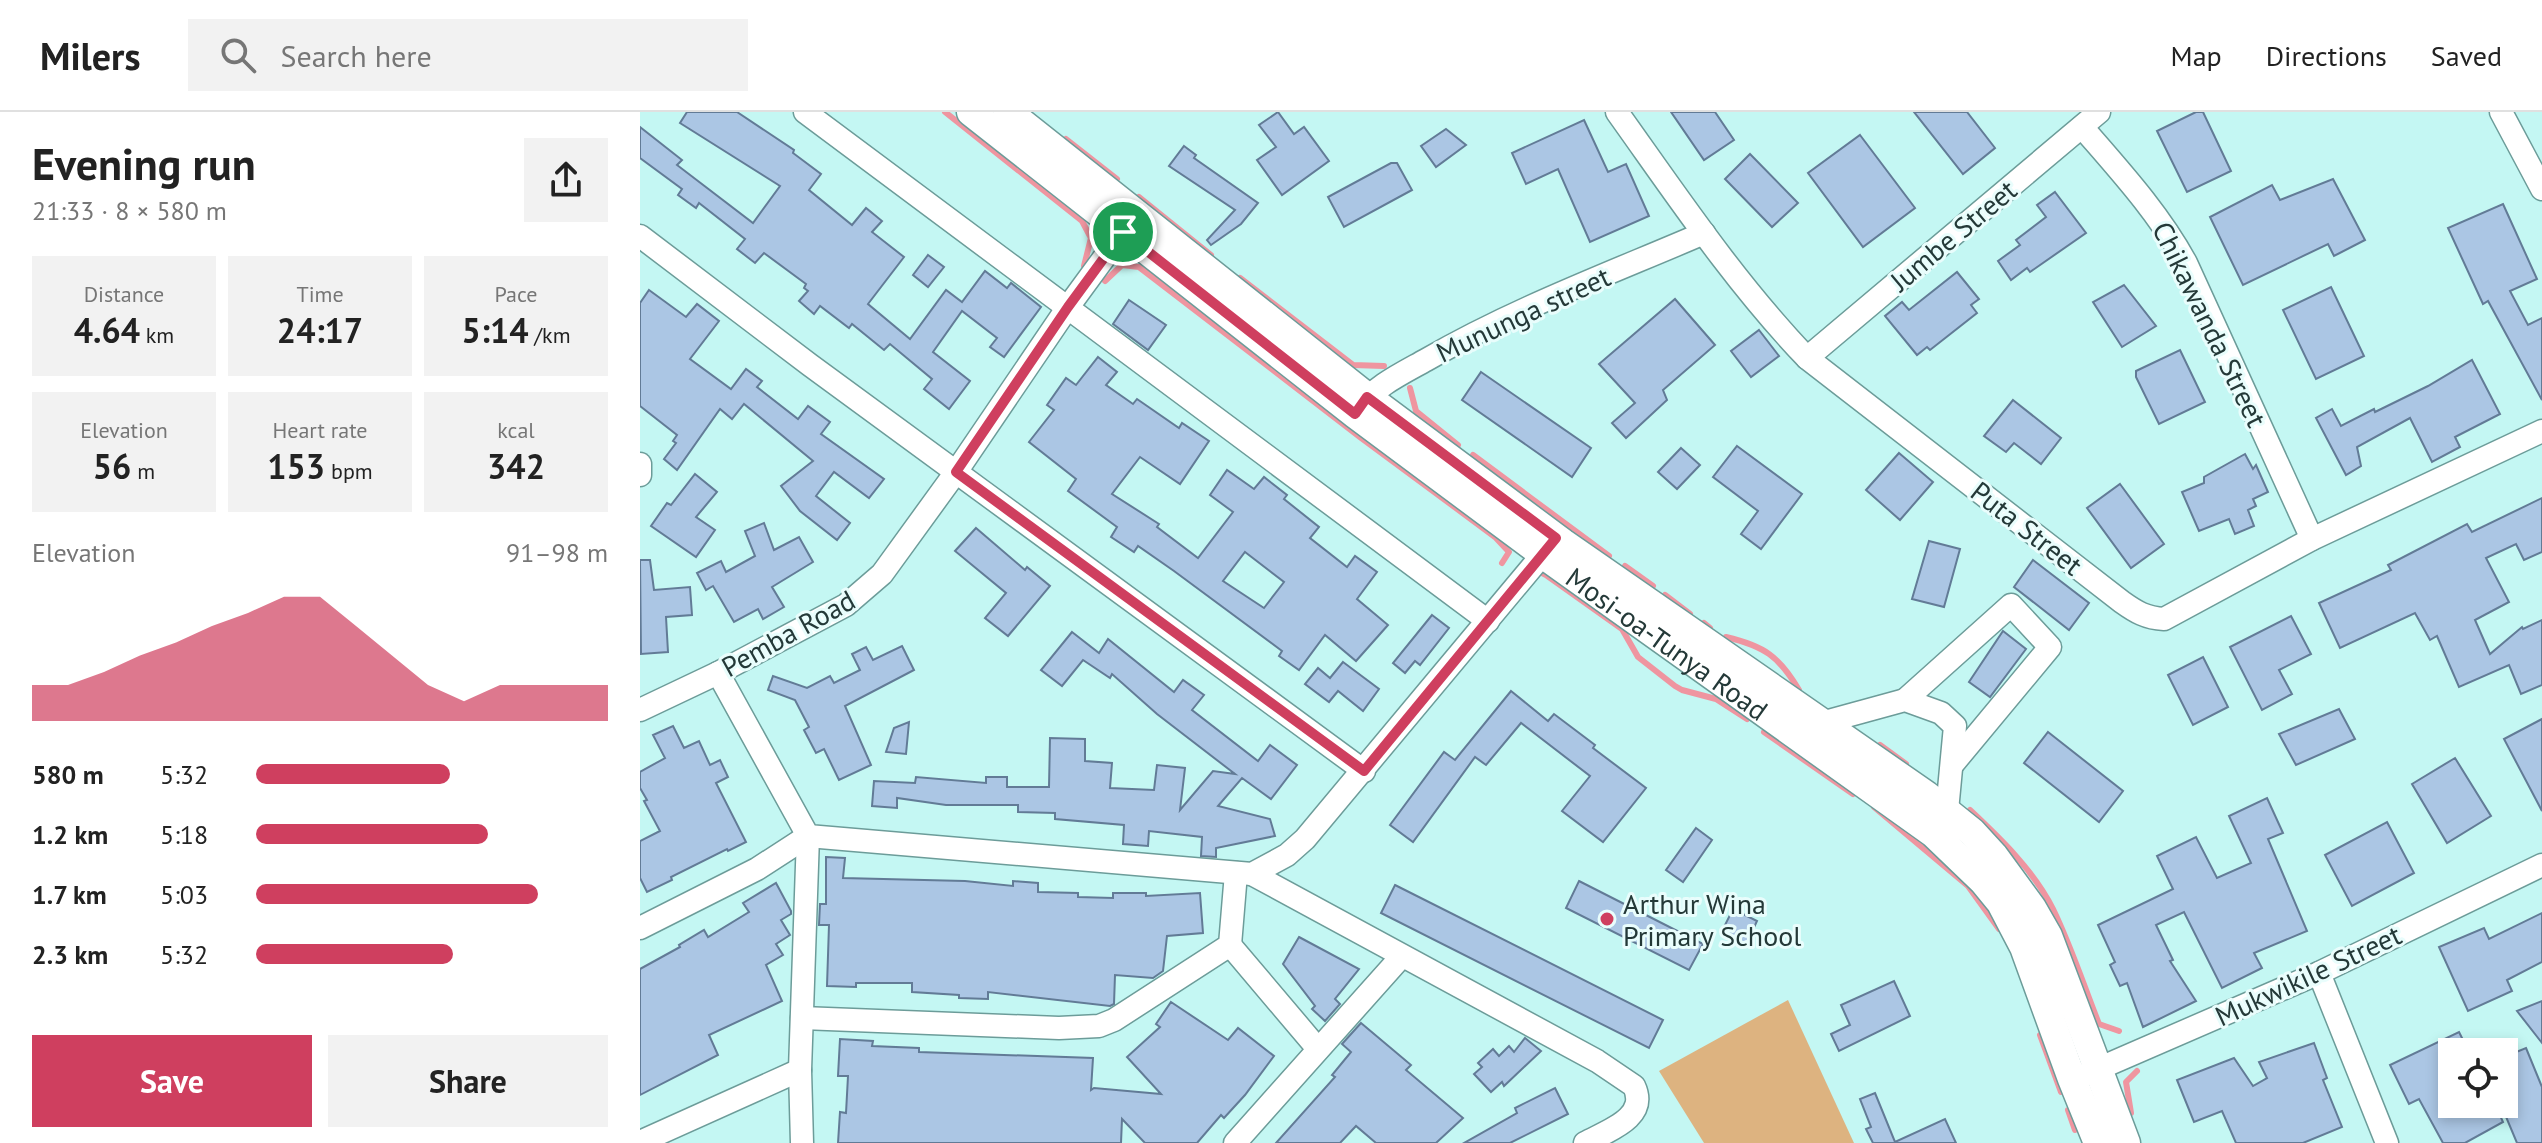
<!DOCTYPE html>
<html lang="en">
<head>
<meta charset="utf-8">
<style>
	:root { --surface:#fff; --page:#f2f2f2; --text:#222; --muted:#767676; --line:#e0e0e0; --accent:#cf3f5f }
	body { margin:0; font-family:"PT Sans",sans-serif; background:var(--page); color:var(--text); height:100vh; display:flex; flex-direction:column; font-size:30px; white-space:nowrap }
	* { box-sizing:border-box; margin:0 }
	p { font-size:26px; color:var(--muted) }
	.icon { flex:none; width:44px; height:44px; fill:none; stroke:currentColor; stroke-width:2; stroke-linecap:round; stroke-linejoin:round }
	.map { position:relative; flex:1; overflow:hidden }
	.drawer { display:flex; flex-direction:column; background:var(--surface); width:640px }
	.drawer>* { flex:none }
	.controls { position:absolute; left:1798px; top:926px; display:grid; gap:16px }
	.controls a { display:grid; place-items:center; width:80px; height:80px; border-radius:0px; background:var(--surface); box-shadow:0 4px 12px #0003; font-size:40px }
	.pin { position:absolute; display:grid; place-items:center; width:68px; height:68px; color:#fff; margin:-34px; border:4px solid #fff; border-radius:50%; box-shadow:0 2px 8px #0007 }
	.round { display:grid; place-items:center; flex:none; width:84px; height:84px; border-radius:0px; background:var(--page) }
	.overview { display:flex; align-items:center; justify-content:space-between; height:136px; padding:0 32px }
	h1 { font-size:44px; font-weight:600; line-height:60px }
	.figures { display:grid; grid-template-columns:repeat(3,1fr); gap:12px; height:136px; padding:8px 32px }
	.figures div { display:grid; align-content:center; border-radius:0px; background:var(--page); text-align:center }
	.figures b { font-size:34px; font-weight:600 }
	.figures small { font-size:22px; font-weight:400 }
	.figures p { font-size:22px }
	.chart { height:224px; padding:16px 32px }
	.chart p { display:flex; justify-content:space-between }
	.chart svg { width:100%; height:144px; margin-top:8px; fill:var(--accent); opacity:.7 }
	.cta { display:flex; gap:16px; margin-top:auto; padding:16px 32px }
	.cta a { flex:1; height:92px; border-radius:0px; background:var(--accent); color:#fff; font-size:32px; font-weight:600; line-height:92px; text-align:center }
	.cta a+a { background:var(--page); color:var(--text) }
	ul { padding:0 32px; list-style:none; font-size:26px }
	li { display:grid; grid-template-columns:128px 96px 1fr; align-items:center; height:60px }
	li i { height:20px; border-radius:10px; background:var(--accent) }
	header { display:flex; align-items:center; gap:48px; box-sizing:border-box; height:112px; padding:0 40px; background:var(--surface); border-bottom:2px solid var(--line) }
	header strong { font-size:38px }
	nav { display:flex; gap:44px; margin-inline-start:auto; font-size:28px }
	.search { width:560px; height:72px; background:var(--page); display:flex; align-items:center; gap:20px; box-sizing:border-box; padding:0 28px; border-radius:0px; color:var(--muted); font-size:30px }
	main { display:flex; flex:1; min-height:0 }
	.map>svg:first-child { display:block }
	.park { fill:#ddb380 }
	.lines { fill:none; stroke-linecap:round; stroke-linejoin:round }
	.stream { stroke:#ef95a0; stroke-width:6 }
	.building { fill:#abc6e4; stroke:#627b96; stroke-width:2; fill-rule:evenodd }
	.minor-casing { stroke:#6c9c99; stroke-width:25 }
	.major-casing { stroke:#6c9c99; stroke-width:31 }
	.minor { stroke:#fff; stroke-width:22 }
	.major { stroke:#fff; stroke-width:28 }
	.route-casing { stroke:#fff; stroke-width:16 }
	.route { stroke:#cf3f5f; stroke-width:10 }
	.poi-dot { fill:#cf3f5f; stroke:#e9fdfc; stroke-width:3 }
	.labels { text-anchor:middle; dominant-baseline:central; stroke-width:6; stroke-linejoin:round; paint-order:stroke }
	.street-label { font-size:28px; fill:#243938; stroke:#e9fdfc }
	.poi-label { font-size:28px; fill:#243938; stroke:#e9fdfc; text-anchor:start }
</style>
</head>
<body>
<header>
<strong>Milers</strong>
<div class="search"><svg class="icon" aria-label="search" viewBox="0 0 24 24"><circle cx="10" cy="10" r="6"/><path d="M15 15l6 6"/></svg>Search here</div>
<nav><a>Map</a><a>Directions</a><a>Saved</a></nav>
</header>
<main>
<section class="drawer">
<div class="overview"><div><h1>Evening run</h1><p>21:33 · 8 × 580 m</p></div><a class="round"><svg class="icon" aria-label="share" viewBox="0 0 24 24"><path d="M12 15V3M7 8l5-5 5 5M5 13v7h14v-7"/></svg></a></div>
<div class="figures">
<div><p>Distance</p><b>4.64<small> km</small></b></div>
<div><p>Time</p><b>24:17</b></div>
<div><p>Pace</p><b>5:14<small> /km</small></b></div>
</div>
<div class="figures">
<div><p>Elevation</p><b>56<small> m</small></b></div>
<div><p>Heart rate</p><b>153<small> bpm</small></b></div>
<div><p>kcal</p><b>342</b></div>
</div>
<div class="chart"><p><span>Elevation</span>91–98 m</p>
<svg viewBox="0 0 160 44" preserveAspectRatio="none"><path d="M0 44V33L10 33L20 29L30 24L40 20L50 15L60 11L70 6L80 6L90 15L100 24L110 33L120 38L130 33L140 33L150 33L160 33V44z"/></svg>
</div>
<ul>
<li><b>580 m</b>5:32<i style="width:55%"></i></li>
<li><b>1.2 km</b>5:18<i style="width:66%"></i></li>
<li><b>1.7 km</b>5:03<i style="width:80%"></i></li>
<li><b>2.3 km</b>5:32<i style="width:56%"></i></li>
</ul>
<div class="cta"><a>Save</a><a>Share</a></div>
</section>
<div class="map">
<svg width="1902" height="1031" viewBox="0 0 1902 1031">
	<rect width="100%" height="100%" fill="#c4f7f3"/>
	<!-- park -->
	<polygon class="park" points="1148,888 1214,1031 1064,1031 1019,959"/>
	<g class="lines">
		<!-- stream -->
		<g class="stream">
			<polyline points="305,0 442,109 451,126 444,154"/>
			<polyline points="426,27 477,67"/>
			<polyline points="499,85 571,143"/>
			<polyline points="600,166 713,253 744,254"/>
			<polyline points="465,169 482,153 499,155 720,325 855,425 869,440 862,451"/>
			<polyline points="770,276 776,299 818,333"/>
			<polyline points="833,343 969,444"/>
			<polyline points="985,454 1013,474"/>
			<polyline points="895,463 900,460 906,463 982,517 998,545 1035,574 1042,578 1076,587 1107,607"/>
			<polyline points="1025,483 1050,502"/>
			<polyline points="1064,511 1070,516"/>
			<path d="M1086 525C1124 534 1139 544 1159 578"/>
			<polyline points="1124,620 1213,682"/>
			<polyline points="1240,633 1266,652"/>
			<polyline points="1234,695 1328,774 1359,817"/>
			<path d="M1330 698C1361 727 1394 759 1413 797 1431 834 1444 874 1459 912L1479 919"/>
			<polyline points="1400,923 1421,980"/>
			<polyline points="1428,998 1435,1018"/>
			<polyline points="1491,1001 1486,970 1497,959"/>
		</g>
	</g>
	<!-- building -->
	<g class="building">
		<polygon points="47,0 97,0 154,38 153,41 181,62 169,78 212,113 226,96 242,109 232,120 264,145 228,192 270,227 306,178 322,190 345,159 367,176 371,171 401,195 364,245 350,235 357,226 322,199 293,240 330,269 309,297 284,277 292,267 250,232 244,238 212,212 209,216 180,194 174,202 159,189 168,179 164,176 166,172 124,141 115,151 97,137 105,127 59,91 56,96 38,83 42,77 0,46 0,15 42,48 37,53 113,111 140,74 40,11"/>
		<polygon points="638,0 654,22 664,15 689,49 642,83 617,48 636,35 619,13"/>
		<polygon points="1031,0 1075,0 1094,28 1064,48"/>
		<polygon points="1274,0 1327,0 1355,36 1323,62"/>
		<polygon points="1556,0 1563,0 1591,59 1547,80 1517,19"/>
		<polygon points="944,8 968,60 986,52 1009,104 950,130 918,57 886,72 872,41"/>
		<polygon points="806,17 826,33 796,55 781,34"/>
		<polygon points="1220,23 1275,96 1223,135 1168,61"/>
		<polygon points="544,34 556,43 554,46 618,91 601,112 571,133 567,128 595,98 529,54"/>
		<polygon points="1110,42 1158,91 1132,115 1085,67"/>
		<polygon points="751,51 757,51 772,78 704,115 688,85"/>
		<polygon points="1693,67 1725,128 1694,144 1688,132 1603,173 1570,105 1632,73 1640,88"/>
		<polygon points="1415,80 1446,121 1390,160 1387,156 1371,168 1358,149 1380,133 1376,128 1406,105 1397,93"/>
		<polygon points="1863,92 1897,167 1870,179 1888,213 1902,206 1902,288 1848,189 1843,192 1808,116"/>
		<polygon points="288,143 304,155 288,175 273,163"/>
		<polygon points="1317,160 1339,187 1331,193 1337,201 1290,238 1287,235 1277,243 1245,204 1262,190 1269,198"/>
		<polygon points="1484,173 1516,214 1482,235 1453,190"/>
		<polygon points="1691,175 1724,244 1676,267 1643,198"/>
		<polygon points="9,178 46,205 57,192 79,209 50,247 91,277 106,257 122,269 117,275 158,307 168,294 190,310 181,322 244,367 229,386 194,360 176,384 210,411 197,428 160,399 141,374 173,349 104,292 92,307 80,297 37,358 24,347 36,331 33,329 37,323 0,294 0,191"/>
		<polygon points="1035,187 1075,233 1023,278 1027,288 986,326 972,311 995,291 959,252"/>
		<polygon points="489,188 526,213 508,238 473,212"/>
		<polygon points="1119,218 1139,244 1111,265 1091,239"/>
		<polygon points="1540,238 1565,290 1519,312 1496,265 1496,259"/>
		<path d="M458 245 477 260 466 273 493 292 497 287 539 316 542 311 569 329 540 372 500 345 472 382 519 412 517 415 558 446 593 400 570 383 587 358 614 377 624 365 647 383 644 387 679 415 670 426 707 455 715 444 737 460 717 487 748 513 716 549 685 523 659 558 639 544 642 539 534 459 498 434 494 440 471 425 477 415 428 379 436 367 389 330 414 298 407 293 426 266 436 273ZM605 440 644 470 624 496 583 469Z"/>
		<polygon points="1832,248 1860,302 1815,325 1820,335 1792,350 1770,306 1717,335 1721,354 1706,363 1676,306 1692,297 1701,314 1734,297 1735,300 1788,274"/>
		<polygon points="841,260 951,336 932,365 822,288"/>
		<polygon points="1373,288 1421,326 1401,352 1374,331 1366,340 1344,324"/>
		<polygon points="1097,334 1162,382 1121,437 1101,422 1118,399 1073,365"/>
		<polygon points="1041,336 1060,353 1037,377 1018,360"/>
		<polygon points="1259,341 1293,370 1260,408 1226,378"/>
		<polygon points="1605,342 1613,357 1616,353 1628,380 1613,387 1616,394 1608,398 1614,414 1595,422 1589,407 1559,419 1542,380 1564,371 1564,365"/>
		<polygon points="55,362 77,380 56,405 75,418 56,445 11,414 27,391 31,393"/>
		<polygon points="1480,372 1524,432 1491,456 1447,396"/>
		<polygon points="1902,386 1902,440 1884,448 1876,432 1846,446 1869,490 1835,508 1850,542 1882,515 1883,517 1902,508 1902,573 1881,582 1869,553 1819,575 1797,524 1790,528 1775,501 1700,536 1679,491 1751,458 1748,453 1827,412 1832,420"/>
		<polygon points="124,411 134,438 159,425 173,450 132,475 144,495 123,507 118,497 94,510 73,474 66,478 57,461 81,449 86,460 115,444 105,419"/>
		<polygon points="336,416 385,458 387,455 410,474 368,524 345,506 366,481 315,439"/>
		<polygon points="1289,429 1320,437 1304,495 1272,487"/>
		<polygon points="0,448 10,448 14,478 50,475 52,503 26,505 28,540 1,542"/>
		<polygon points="1393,448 1449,491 1429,518 1374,475"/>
		<polygon points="792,503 809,516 780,553 775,549 765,561 753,551"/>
		<polygon points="1651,504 1671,542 1639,558 1652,582 1622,598 1590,535"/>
		<polygon points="1363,519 1386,537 1350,585 1329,570"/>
		<polygon points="432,520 459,541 468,527 534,580 543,568 564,583 552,598 618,649 630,633 657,653 631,687 602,666 578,694 630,707 635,724 576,736 576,745 561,744 562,725 509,719 508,734 483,732 484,713 415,707 415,701 378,700 378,693 306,693 257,686 257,696 232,694 234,669 275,671 276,665 346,671 346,665 367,665 367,675 409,675 410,626 445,627 445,649 472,651 470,676 514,678 517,653 545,656 540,698 573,659 595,662 517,602 472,562 470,566 443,548 422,574 401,558"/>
		<polygon points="262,534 274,558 205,594 231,653 199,668 184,637 176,641 164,618 169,615 155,588 128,578 133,564 167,576 190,564 194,571 220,558 212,542 226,535 233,548"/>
		<polygon points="1563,545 1588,595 1553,613 1528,563"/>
		<polygon points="703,550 739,577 723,599 698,579 689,590 665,572 678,556 690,566"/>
		<polygon points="871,579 908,609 914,602 955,633 953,636 1006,676 963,730 922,699 950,664 881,611 846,653 835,645 773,730 750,713 804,640 815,648"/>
		<polygon points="1699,597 1715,627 1656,653 1639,622"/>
		<polygon points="1902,607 1902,699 1864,627"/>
		<polygon points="269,610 266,642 246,640 254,616"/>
		<polygon points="33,614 44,636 59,629 70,653 80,648 88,665 76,671 106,730 88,739 87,737 31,765 32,768 7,780 0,766 0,729 20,719 4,689 7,688 0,676 0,660 25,646 13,623"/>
		<polygon points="1408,620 1483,679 1459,710 1384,651"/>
		<polygon points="1815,646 1851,704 1807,731 1772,672"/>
		<polygon points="1627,686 1643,721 1628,727 1667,819 1614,841 1622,856 1582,876 1544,800 1516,813 1533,848 1530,849 1556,889 1503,915 1487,871 1480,874 1470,853 1475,850 1458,813 1533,777 1517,744 1556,725 1577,766 1611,751 1589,704"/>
		<polygon points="1747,710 1774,761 1712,794 1685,743"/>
		<polygon points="1056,716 1072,728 1043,770 1026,758"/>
		<polygon points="186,745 205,746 203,766 325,769 373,774 373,769 398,771 398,780 438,781 438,785 473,786 473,781 506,781 506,784 560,781 563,821 527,824 523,859 513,866 475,863 474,892 470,894 348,880 348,887 319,886 319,883 272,880 272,871 216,871 216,875 187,874 189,813 179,813 180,792 186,792"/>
		<polygon points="939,769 1063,832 1049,858 926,796"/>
		<polygon points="136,771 151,799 151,802 141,808 150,823 136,832 143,843 126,853 142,889 69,923 78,943 0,983 0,857 40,835 39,833 64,818 68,825 109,800 103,791"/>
		<polygon points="755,773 1023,908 1009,936 741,801"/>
		<polygon points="1093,797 1117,809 1106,833 1081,821"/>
		<polygon points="1902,801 1902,850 1867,868 1872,879 1828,899 1799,835 1844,816 1849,827"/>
		<polygon points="659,825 719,857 695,887 700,892 685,909 672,897 675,894 643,852"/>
		<polygon points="1254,869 1270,904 1199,939 1191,922 1210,913 1201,893"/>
		<polygon points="1902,889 1902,931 1877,899"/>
		<polygon points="531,890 588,928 598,916 634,944 605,983 584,1006 581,1003 557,1031 505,1031 482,1007 481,1031 198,1031 200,1000 206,1001 208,964 198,964 200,927 233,929 232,934 279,936 279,940 453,946 451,978 454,976 521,982 487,945 520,915 516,912"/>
		<polygon points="721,911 771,953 766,958 823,1006 796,1031 736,1031 716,1014 700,1031 636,1031 695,965 692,963 711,940 702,932"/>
		<polygon points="1819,920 1829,940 1812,940 1812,992 1855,992 1863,1010 1825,1031 1803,1031 1779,987 1769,992 1750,953"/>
		<polygon points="885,926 901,939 864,974 862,970 851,980 834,962 842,955 838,951 853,937 859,944 869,934 874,940"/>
		<polygon points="1674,931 1687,966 1683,968 1702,1015 1663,1031 1596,1031 1582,999 1554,1010 1537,968 1594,946 1613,974 1627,966 1619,950"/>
		<polygon points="1886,936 1902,975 1902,1031 1877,1031 1864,1000 1864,945"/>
		<polygon points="915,976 928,1002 870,1031 824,1031 877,1001 875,996"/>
		<polygon points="1235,981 1255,1030 1305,1007 1316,1031 1233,1031 1226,1017 1231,1015 1220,987"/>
	</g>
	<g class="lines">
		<defs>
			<g id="minor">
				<polyline points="165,0 848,509"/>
				<path d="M977 0C1037 84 1095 171 1167 246L1482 490C1496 500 1506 506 1524 507L1672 427 1902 319"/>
				<polyline points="1861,0 1902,77"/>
				<path d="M1442 15C1480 59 1518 100 1546 151L1672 427"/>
				<polyline points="0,124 170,253 724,659"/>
				<polyline points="1167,246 1459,0"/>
				<path d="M718 297C735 274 761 262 786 248 874 197 971 161 1064 121"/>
				<polyline points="0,352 0,363"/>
				<polyline points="78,561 168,724 612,762 647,743 665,727 913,430"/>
				<polyline points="1265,588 1371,493 1410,535 1312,653"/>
				<polyline points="0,598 78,561 206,493 242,462 316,360 428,195 491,109"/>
				<polyline points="1181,611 1265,588 1301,601 1315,614 1307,699"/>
				<path d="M612 762 957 949 994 974C1009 1006 967 1019 945 1031"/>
				<polyline points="0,816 117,757 168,724"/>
				<polyline points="590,833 678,937"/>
				<polyline points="1679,861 1747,1031"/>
				<polyline points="162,906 419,916 459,914 474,908 590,833 596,761"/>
				<polyline points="1444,963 1679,861 1902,753"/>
				<polyline points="0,1030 160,958"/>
				<polyline points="162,1031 160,958 168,724"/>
				<polyline points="595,1031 761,845"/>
			</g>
			<g id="major">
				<path id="s1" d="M331 0 715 302 911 448 1293 721 1343 769 1361 791 1384 835 1432 967 1458 1031"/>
				<polyline points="368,0 727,285 923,431 1286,683 1332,720 1354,744 1392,796 1408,824 1486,1031"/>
			</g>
		</defs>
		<!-- minor casing -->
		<use href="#minor" class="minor-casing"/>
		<!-- major casing -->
		<use href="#major" class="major-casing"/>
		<!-- minor -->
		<use href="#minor" class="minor"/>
		<!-- major -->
		<use href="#major" class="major"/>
	</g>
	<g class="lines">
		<defs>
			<polygon id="route" points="483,120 715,302 727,285 916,426 724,659 316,360 428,195"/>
		</defs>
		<!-- route casing -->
		<use href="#route" class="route-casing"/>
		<!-- route -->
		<use href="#route" class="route"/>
	</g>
	<!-- markers -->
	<circle class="poi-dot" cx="967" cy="807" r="8"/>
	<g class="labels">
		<!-- street labels -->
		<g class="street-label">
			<text transform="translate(1313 123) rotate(-40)">Jumbe Street</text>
			<text transform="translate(883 202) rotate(-25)">Mununga street</text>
			<text transform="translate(1570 212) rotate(64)">Chikawanda Street</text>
			<text transform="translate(1387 416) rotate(38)">Puta Street</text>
			<text transform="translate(148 521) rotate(-29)">Pemba Road</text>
			<text stroke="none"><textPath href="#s1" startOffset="876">Mosi-oa-Tunya Road</textPath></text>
			<text transform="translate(1668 863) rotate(-25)">Mukwikile Street</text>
		</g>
		<!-- poi labels -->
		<g class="poi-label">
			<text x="983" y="791">Arthur Wina<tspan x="983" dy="32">Primary School</tspan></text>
		</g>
	</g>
</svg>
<div class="controls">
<a><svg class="icon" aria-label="locate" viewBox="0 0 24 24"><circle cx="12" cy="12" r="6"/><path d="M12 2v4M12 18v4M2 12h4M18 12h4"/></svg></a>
</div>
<div class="pin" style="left:483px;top:120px;background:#1e9e55"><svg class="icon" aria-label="arrive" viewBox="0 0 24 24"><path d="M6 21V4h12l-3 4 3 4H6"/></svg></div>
</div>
</main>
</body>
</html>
